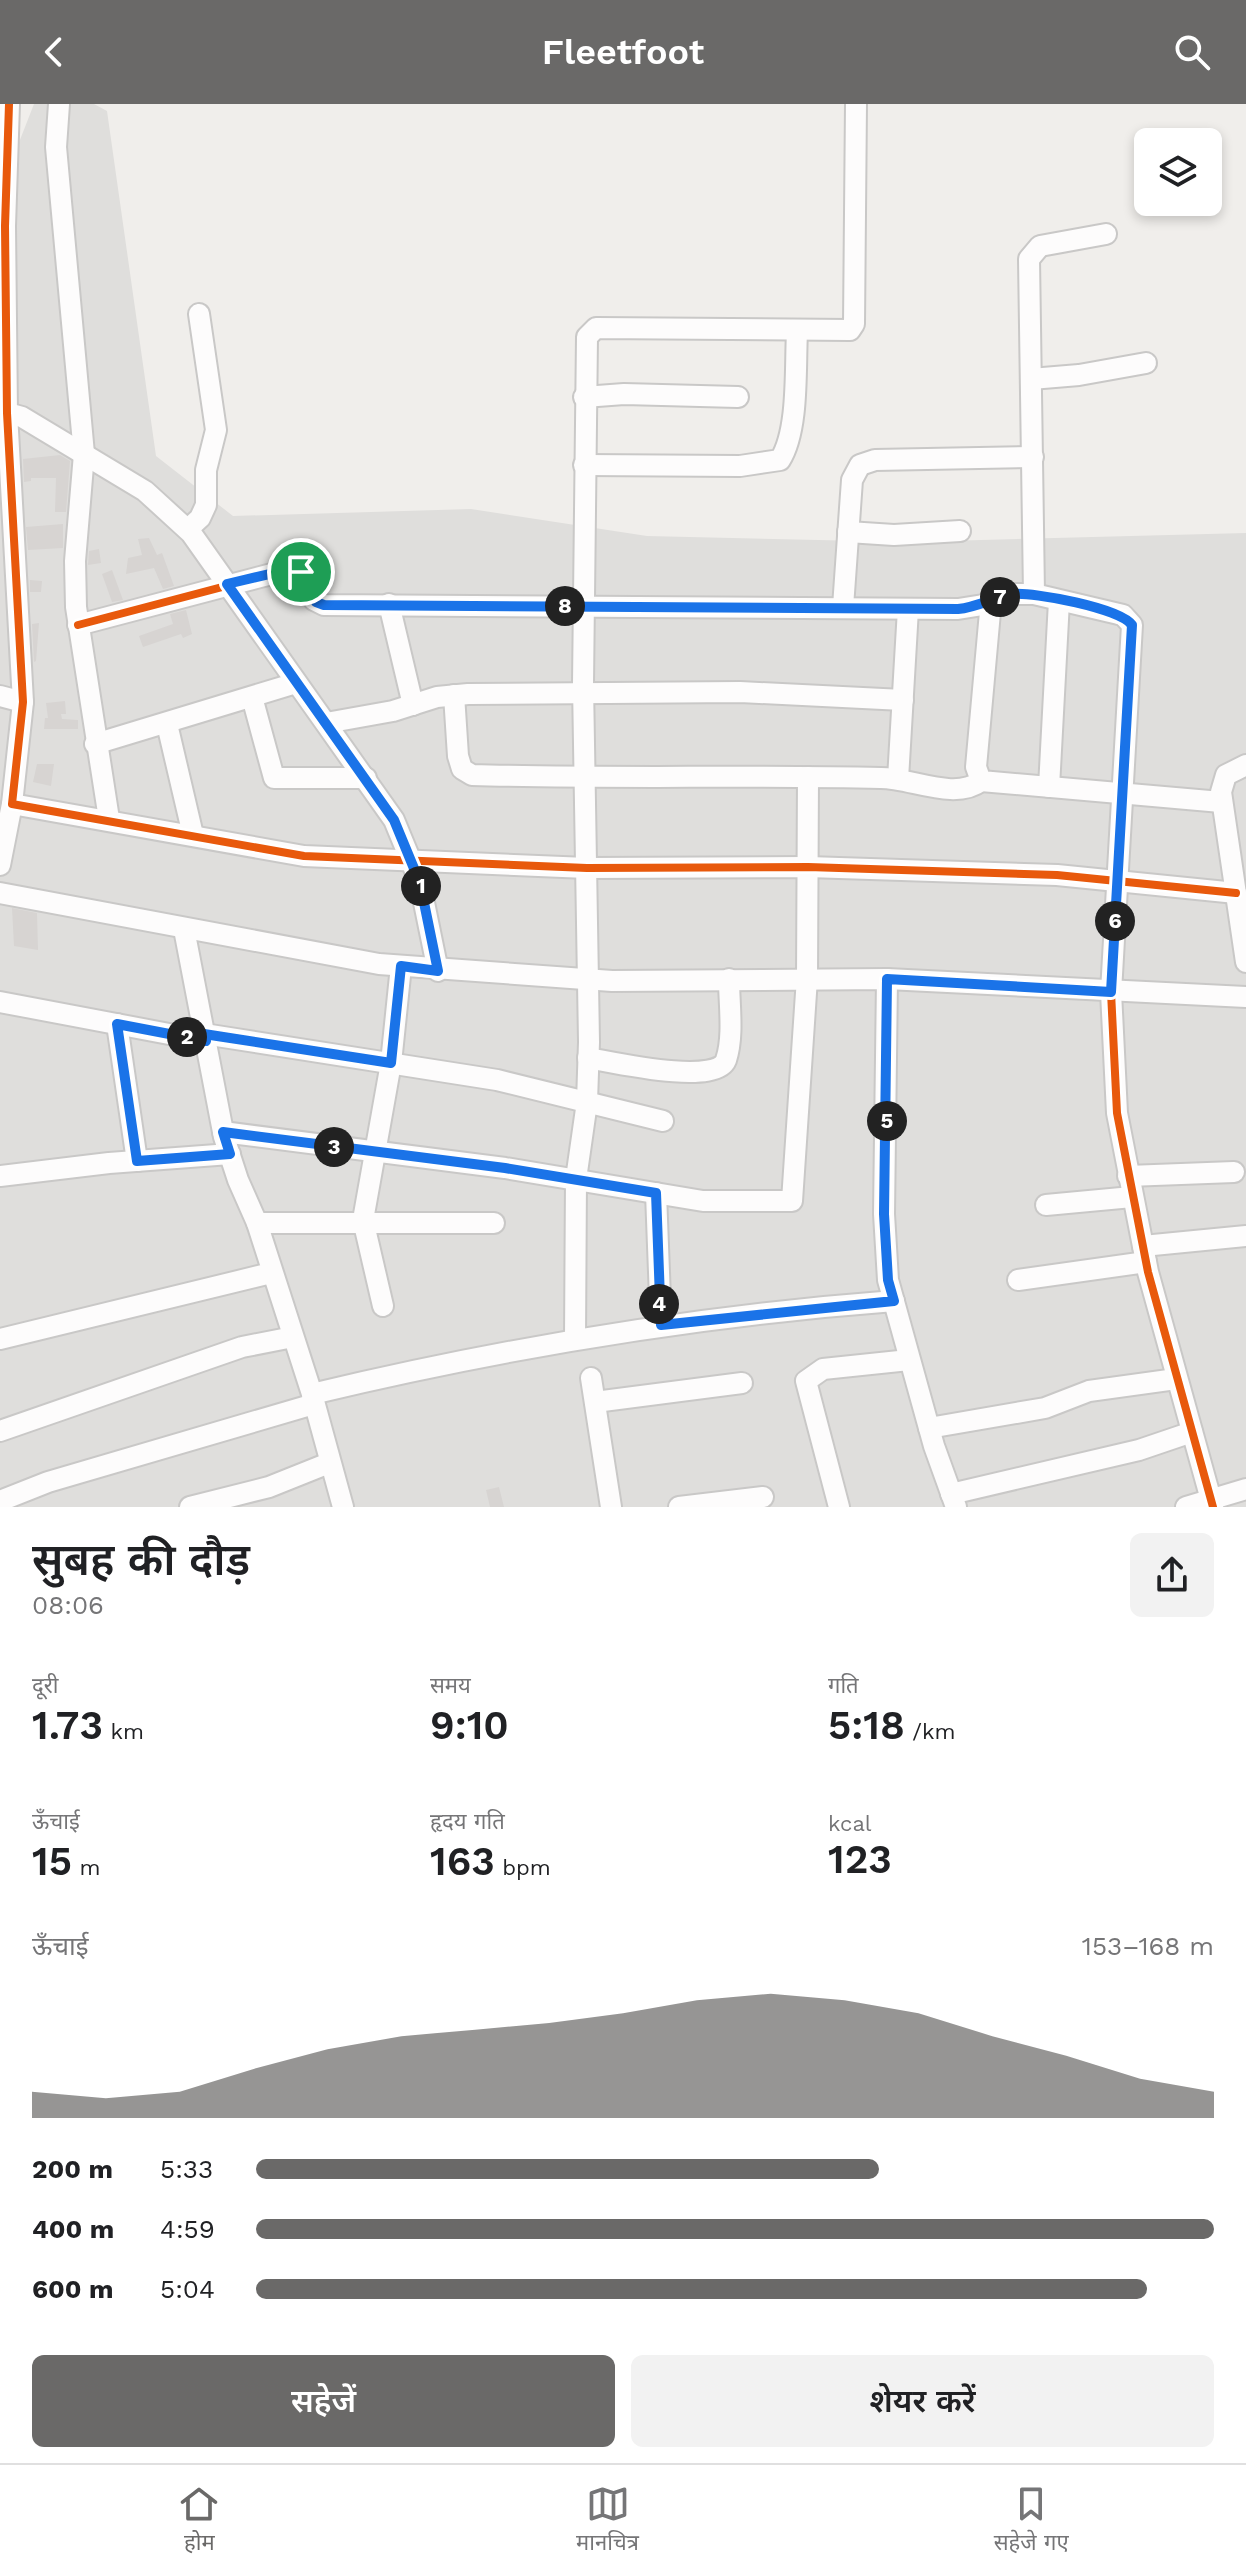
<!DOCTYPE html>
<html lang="hi">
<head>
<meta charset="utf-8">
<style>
	:root { --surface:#fff; --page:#f2f2f2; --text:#202124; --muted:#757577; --line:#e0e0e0; --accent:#6a6968 }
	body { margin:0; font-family:"Work Sans","Noto Sans Devanagari",sans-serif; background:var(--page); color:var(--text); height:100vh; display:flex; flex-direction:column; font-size:30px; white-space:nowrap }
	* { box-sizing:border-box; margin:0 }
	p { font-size:26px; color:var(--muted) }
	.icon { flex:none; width:44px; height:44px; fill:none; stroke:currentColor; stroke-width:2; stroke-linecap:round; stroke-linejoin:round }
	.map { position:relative; height:1403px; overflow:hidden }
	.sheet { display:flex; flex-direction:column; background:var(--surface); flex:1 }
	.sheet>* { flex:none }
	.tools { position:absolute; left:1134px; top:24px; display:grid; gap:16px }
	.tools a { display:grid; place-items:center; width:88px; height:88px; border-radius:12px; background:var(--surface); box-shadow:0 4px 12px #0003; font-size:40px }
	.pin { position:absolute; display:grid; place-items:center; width:68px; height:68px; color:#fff; margin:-34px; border:4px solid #fff; border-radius:50%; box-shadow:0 2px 8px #0007 }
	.km { position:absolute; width:40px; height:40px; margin:-20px; border-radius:50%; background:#222; color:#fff; font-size:22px; line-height:40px; text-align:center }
	.round { display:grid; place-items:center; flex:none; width:84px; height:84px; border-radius:12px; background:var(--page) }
	.head { display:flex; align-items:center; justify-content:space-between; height:136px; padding:0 32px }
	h1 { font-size:44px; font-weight:600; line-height:60px }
	.metrics { display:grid; grid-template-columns:repeat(3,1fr); gap:12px; height:136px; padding:8px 32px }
	.metrics div { display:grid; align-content:center }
	.metrics b { font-size:40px; font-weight:600 }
	.metrics small { font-size:22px; font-weight:400 }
	.metrics p { font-size:22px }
	.chart { height:224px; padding:16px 32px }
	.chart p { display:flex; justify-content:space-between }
	.chart svg { width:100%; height:144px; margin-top:8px; fill:var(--accent); opacity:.7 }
	.button { display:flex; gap:16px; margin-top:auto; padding:16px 32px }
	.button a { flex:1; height:92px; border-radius:12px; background:var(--accent); color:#fff; font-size:32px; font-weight:600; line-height:92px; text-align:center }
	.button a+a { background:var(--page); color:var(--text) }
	ul { padding:0 32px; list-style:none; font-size:26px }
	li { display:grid; grid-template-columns:128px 96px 1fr; align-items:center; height:60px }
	li i { height:20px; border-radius:10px; background:var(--accent) }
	header { display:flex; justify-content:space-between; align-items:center; height:104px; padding:0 32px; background:var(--accent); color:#fff; font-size:36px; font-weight:600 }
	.menu { display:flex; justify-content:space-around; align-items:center; height:112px; border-top:2px solid var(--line); background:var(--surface); font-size:22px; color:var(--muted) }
	.menu a { display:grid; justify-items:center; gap:4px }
	.menu .selected { color:var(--accent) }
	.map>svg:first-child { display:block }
	.residential { fill:#dfdedc }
	.building { fill:#d7d4d2 }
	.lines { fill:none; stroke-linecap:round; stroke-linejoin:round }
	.minor-casing { stroke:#c9c8c7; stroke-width:24 }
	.minor { stroke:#fdfcfc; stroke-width:20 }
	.cycleway-casing { stroke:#fff; stroke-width:13 }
	.cycleway { stroke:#e8590c; stroke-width:8 }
	.route-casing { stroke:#fff; stroke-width:16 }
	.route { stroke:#1a73e8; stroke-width:10 }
</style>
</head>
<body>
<header><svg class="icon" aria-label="back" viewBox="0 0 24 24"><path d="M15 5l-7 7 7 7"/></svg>Fleetfoot<svg class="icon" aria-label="search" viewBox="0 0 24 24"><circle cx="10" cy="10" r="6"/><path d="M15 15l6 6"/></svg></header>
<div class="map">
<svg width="1246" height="1403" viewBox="0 0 1246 1403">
	<rect width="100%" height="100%" fill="#f0eeeb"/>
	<!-- residential -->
	<polygon class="residential" points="34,0 94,0 107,7 156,352 233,412 471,405 647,432 908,438 1246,429 1246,1403 0,1403 0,87"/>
	<!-- building -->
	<g class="building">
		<polygon points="60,351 70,357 66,408 55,408 56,374 31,374 31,377 24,378 23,355"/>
		<polygon points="63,420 63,444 28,446 26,423"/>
		<polygon points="149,434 157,451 162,449 174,482 163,485 154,464 126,470 128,454 142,451 138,435"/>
		<polygon points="99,445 101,459 88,461 89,447"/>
		<polygon points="112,466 123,496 112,498 102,470"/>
		<polygon points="30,476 42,477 41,488 30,488"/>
		<polygon points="186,506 192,530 183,534 181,530 143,543 139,532 173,520 170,510"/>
		<polygon points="39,519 36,557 34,558 32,520"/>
		<polygon points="65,597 66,610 61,610 62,615 78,616 78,625 44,625 45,614 48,614 46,599"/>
		<polygon points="37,660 54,660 51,682 33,678"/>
		<polygon points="12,804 37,809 38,846 14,842"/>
		<polygon points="499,1383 504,1403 490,1403 486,1386"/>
	</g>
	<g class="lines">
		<defs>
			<g id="minor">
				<polyline points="9,0 5,122 7,309 23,598 12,700 304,752 587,764 808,763 1057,771 1236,789"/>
				<polyline points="59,0 56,43 84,350 75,457 76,503 109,715"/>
				<polyline points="1031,275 1079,271 1146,259"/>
				<polyline points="584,293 624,290 738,293"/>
				<polyline points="0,307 22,313 145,387 191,429 394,716 420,779 438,867"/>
				<path d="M584 361 740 362 780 356C799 326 795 264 797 228"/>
				<polyline points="188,425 200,414 206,401 206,366 216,326 199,210"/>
				<polyline points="848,428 894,431 960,427"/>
				<polyline points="1034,490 1029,155 1040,142 1106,130"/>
				<polyline points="991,497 976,663 981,677 1221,698"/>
				<polyline points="389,500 413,601"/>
				<polyline points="843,503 852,376 860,361 875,356 1033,353"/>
				<path d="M78 521 287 466C306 466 310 479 314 496L324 501 958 505 983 501 1012 490H1034L1123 511 1132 521 1111 888 1117 1009 1148 1168 1213 1403"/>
				<path d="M454 591 458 652 462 665 472 671C608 675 744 671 881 674 911 674 955 697 981 677"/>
				<polyline points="0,592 23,598"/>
				<polyline points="252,593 274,674 366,674"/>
				<polyline points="326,619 393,607 437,593 468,590 740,588 903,596"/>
				<polyline points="167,620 193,731"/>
				<polyline points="95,640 296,579"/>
				<polyline points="1246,661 1226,671 1221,688 1246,858"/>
				<polyline points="898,675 908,505"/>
				<polyline points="1049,683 1059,497"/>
				<polyline points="0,761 12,700"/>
				<polyline points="0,789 379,860 612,877 887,875 1246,893"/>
				<polyline points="184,825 224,1033 238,1076 257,1119 312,1290 343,1403"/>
				<polyline points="887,875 884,1110 888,1176 934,1342 956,1403"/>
				<polyline points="0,898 206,937"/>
				<polyline points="117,920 137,1057"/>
				<polyline points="204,930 497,976 663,1017"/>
				<path d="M588 954C612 958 716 982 726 956 734 932 729 900 729 875"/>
				<polyline points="223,1028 505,1064 703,1097 792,1097 807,874 808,673"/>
				<polyline points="0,1072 109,1059 230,1050"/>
				<polyline points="1128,1072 1234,1068"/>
				<polyline points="656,1089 661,1221"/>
				<polyline points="1046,1101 1132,1093"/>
				<polyline points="257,1119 494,1119"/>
				<polyline points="1143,1142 1246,1132"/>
				<polyline points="1018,1176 1146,1158"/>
				<polyline points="383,1202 363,1116 391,959 401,862"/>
				<polyline points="0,1235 271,1169"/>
				<polyline points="575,1235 576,1075 587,998 589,938 583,580 587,233 596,224 850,226 854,220 856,0"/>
				<polyline points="591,1274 611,1403"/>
				<path d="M312 1290C504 1244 697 1212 894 1197"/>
				<polyline points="595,1298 742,1279"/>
				<polyline points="929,1324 1045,1304 1089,1287 1176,1275"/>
				<polyline points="0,1327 242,1243 293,1233"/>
				<polyline points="951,1390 1139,1346 1192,1328"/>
				<polyline points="0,1397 48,1378 314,1300"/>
				<polyline points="190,1403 269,1383 329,1359"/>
				<polyline points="679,1403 763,1393"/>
				<polyline points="839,1403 806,1277 823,1265 909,1256"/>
				<polyline points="1186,1403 1246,1385"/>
			</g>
		</defs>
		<!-- minor casing -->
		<use href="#minor" class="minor-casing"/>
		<!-- minor -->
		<use href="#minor" class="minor"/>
		<defs>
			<g id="cycleway">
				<polyline points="9,0 5,122 7,309 23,598 12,700 304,752 587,764 808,763 1057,771 1236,789"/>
				<path d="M78 521 287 466C306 466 310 479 314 496L324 501 958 505 983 501 1012 490H1034L1123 511 1132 521 1111 888 1117 1009 1148 1168 1213 1403"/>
			</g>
		</defs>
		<!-- cycleway casing -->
		<use href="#cycleway" class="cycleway-casing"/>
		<!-- cycleway -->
		<use href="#cycleway" class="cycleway"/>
	</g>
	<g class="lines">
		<defs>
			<path id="route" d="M287 466C308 466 309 481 316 498L324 501 958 505C979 503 993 493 1013 490 1034 488 1120 504 1132 521L1111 888 887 875 884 1110 888 1176 894 1197 661 1221 656 1089 505 1064 223 1028 230 1050 137 1057 117 920 206 937 204 930 391 959 401 862 438 867 420 779 394 716 227 480Z"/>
		</defs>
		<!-- route casing -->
		<use href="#route" class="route-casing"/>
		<!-- route -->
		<use href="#route" class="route"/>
	</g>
</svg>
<div class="tools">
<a><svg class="icon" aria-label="layers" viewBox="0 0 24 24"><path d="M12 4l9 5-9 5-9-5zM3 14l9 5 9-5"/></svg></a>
</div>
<div class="pin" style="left:301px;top:468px;background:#1e9e55"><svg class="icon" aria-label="arrive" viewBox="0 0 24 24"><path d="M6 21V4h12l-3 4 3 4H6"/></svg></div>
<b class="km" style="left:421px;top:782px">1</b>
<b class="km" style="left:187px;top:933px">2</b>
<b class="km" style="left:334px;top:1043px">3</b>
<b class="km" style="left:659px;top:1200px">4</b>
<b class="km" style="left:887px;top:1017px">5</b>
<b class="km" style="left:1115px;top:817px">6</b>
<b class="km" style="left:1000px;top:493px">7</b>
<b class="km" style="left:565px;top:502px">8</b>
</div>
<section class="sheet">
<div class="head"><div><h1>सुबह की दौड़</h1><p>08:06</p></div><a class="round"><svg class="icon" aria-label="share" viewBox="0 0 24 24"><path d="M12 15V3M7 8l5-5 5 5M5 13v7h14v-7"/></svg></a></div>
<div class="metrics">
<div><p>दूरी</p><b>1.73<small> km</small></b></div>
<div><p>समय</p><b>9:10</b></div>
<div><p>गति</p><b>5:18<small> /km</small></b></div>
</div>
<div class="metrics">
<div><p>ऊँचाई</p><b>15<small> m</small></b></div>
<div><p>हृदय गति</p><b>163<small> bpm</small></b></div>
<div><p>kcal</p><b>123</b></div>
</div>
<div class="chart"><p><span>ऊँचाई</span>153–168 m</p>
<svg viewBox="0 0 160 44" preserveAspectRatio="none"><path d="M0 44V36L10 38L20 36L30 29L40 23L50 19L60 17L70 15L80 12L90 8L100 6L110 8L120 12L130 19L140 25L150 32L160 36V44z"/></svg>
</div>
<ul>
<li><b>200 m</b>5:33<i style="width:65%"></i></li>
<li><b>400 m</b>4:59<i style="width:100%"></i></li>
<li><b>600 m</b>5:04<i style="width:93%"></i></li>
</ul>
<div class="button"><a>सहेजें</a><a>शेयर करें</a></div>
</section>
<nav class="menu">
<a class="selected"><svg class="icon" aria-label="home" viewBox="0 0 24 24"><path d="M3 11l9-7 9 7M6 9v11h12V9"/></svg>होम</a>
<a><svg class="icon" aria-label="map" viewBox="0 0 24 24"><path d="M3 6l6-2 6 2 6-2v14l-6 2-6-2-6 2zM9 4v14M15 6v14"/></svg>मानचित्र</a>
<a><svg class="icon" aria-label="saved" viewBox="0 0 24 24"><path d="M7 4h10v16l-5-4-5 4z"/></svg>सहेजे गए</a>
</nav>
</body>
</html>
